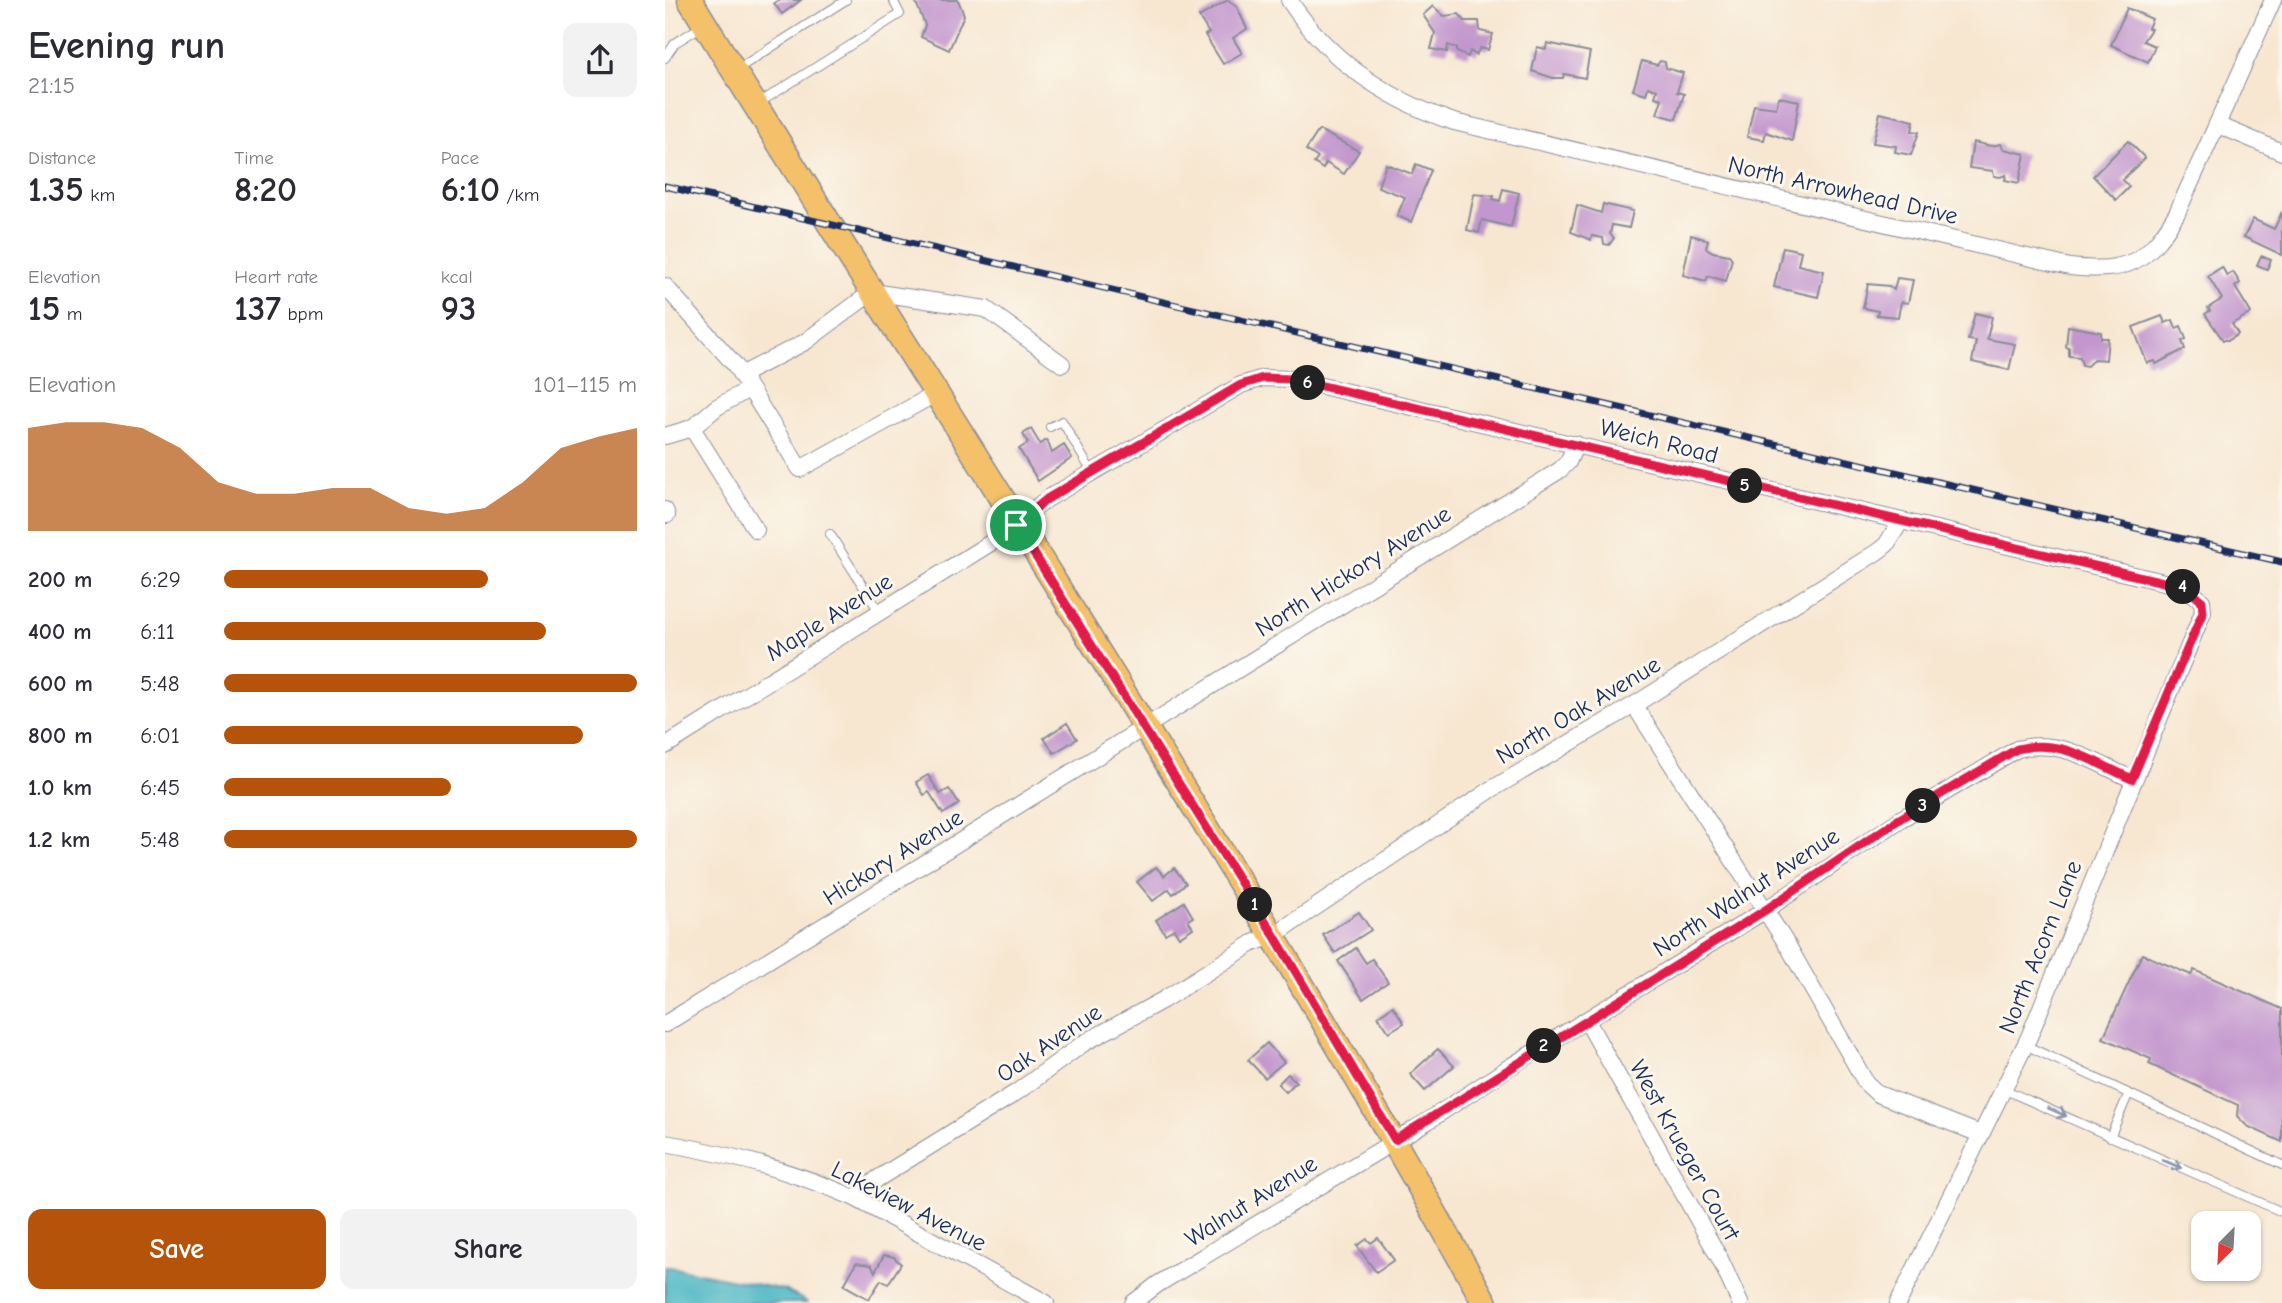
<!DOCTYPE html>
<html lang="en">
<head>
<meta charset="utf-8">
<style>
	:root { --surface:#fff; --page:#f2f2f3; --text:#2b2b33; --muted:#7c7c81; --accent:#b45309 }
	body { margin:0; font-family:"Comic Neue",sans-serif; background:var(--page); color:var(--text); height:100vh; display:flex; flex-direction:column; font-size:26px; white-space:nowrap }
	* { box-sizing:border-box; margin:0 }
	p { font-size:23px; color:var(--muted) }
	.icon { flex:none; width:38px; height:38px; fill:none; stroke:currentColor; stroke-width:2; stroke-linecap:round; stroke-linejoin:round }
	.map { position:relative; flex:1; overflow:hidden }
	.panel { display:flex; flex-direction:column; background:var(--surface); width:665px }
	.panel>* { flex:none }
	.needle { width:46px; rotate:204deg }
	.fabs { position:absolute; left:1526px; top:1211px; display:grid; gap:14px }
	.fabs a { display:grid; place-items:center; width:70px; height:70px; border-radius:14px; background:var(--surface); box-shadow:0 2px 5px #0004; font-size:35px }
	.pin { position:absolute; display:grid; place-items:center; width:60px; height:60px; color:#fff; margin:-30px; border:4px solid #fff; border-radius:50%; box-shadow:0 2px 7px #0007 }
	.km { position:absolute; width:35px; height:35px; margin:-18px; border-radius:50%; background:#222; color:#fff; font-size:19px; line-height:35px; text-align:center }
	.round { display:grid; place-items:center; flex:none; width:74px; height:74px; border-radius:14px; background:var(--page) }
	.summary { display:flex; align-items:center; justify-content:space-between; height:119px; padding:0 28px }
	h1 { font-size:38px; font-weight:700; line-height:52px }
	.figures { display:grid; grid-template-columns:repeat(3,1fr); gap:10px; height:119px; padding:7px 28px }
	.figures div { display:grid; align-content:center }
	.figures b { font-size:35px; font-weight:700 }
	.figures small { font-size:19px; font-weight:400 }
	.figures p { font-size:19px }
	.chart { height:196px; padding:14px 28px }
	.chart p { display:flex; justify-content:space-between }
	.chart svg { width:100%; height:126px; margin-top:7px; fill:var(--accent); opacity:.7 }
	.action { display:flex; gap:14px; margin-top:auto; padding:14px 28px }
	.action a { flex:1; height:80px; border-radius:14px; background:var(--accent); color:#fff; font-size:28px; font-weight:700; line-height:80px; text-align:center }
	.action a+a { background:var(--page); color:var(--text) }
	ul { padding:0 28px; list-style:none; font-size:23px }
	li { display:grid; grid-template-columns:112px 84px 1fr; align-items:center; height:52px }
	li i { height:18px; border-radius:9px; background:var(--accent) }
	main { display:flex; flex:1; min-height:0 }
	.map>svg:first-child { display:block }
	.water { fill:#48b6c4; stroke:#327291; stroke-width:2 }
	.building { fill:#c296ce }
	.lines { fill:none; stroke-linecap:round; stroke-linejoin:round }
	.service-casing { stroke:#898b98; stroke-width:10 }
	.minor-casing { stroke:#898b98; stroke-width:18 }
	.primary-casing { stroke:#898b98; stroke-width:27 }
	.service { stroke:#fff; stroke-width:8 }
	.minor { stroke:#fff; stroke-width:16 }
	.primary { stroke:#f4c16b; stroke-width:24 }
	.rail-casing { stroke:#1b2f5e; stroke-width:7 }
	.rail { stroke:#fbf7ec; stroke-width:4.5; stroke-dasharray:13; stroke-linecap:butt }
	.oneway { stroke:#8d97ae }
	.route-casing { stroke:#fff; stroke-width:14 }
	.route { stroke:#e11d48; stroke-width:9 }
	.labels { text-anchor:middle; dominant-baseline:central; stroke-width:6; stroke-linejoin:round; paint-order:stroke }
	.street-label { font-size:24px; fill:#1b2f5e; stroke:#fbf7ec }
</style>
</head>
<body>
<main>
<section class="panel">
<div class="summary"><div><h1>Evening run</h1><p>21:15</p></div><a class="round"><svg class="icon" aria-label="share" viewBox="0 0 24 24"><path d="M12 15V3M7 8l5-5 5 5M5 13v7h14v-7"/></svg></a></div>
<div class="figures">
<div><p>Distance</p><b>1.35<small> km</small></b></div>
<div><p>Time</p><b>8:20</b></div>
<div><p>Pace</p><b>6:10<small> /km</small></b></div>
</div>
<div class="figures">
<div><p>Elevation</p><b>15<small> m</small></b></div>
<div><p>Heart rate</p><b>137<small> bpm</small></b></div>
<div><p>kcal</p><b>93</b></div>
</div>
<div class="chart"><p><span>Elevation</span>101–115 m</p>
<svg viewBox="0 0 160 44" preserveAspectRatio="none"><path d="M0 44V8L10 6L20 6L30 8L40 15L50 27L60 31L70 31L80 29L90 29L100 36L110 38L120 36L130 27L140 15L150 11L160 8V44z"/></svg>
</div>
<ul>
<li><b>200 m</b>6:29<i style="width:64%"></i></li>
<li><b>400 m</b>6:11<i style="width:78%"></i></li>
<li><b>600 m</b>5:48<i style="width:100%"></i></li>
<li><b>800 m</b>6:01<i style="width:87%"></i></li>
<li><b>1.0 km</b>6:45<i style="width:55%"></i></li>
<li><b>1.2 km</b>5:48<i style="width:100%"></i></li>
</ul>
<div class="action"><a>Save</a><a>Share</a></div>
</section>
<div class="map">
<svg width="1617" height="1303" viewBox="0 0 1617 1303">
	<rect width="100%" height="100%" fill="#fbf7ec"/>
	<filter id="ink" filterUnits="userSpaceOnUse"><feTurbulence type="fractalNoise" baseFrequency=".0143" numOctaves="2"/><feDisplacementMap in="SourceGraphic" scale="14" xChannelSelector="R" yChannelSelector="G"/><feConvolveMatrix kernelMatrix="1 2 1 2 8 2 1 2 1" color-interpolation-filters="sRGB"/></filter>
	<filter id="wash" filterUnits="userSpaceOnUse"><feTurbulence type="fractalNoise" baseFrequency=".00686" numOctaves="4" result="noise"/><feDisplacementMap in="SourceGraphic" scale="28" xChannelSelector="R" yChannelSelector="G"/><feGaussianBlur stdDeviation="1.57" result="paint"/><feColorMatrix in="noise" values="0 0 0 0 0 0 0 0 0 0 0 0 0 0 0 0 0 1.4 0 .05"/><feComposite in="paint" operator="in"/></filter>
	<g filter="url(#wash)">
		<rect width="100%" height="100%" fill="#f7e7d1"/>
		<!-- water -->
		<polygon class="water" points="0,1266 119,1290 144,1303 0,1303"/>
		<g id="blocks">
			<!-- building -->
			<g class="building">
				<polygon points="114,0 136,0 117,14 109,3"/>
				<polygon points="250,0 293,0 299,15 284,50 256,37 260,25"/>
				<polygon points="563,0 572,7 582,29 568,38 577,53 558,64 540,35 544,33 534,17"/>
				<polygon points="768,6 779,16 794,14 800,21 814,21 815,31 828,34 823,50 815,48 811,55 805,51 803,57 792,52 792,48 783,45 782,52 766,49 770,33 758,15"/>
				<polygon points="1462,8 1487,19 1483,28 1486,29 1478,41 1490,46 1483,62 1446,45"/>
				<polygon points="882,43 925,52 920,78 899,74 898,78 888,78 867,71 872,47 881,49"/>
				<polygon points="977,61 992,65 995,61 1000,62 1001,68 1018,73 1012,92 1019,94 1011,119 992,114 997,99 990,97 992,90 983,87 981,94 968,90"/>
				<polygon points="1114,97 1134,101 1127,141 1101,132 1099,140 1082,137 1089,105 1111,108"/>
				<polygon points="1215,113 1249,121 1247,131 1254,132 1246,155 1230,152 1231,146 1208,143"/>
				<polygon points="654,130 694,151 679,174 661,163 658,169 649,163 653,158 641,150"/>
				<polygon points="1463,141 1480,158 1457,180 1464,187 1451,200 1428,176"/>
				<polygon points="1308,142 1326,146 1336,144 1338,149 1360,154 1354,183 1340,180 1341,175 1335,177 1329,176 1328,171 1304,168"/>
				<polygon points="721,164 747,174 751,164 766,170 746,222 732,216 740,197 713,187"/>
				<polygon points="838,189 854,193 846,227 817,220 814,233 802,230 809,194 829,196 828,199 835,201"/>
				<polygon points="938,204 968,211 964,228 947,225 945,234 949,238 944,245 939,244 938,238 927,236 926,240 906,232 912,205 936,213"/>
				<polygon points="1617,212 1617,255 1579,237 1588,219 1609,229"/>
				<polygon points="1026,235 1043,240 1041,248 1048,252 1064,255 1067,259 1061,281 1043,276 1041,281 1018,275"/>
				<polygon points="1118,247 1136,251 1133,265 1159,271 1153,297 1109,287"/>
				<polygon points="1596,256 1606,260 1602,269 1592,265"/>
				<polygon points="1557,267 1562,276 1568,272 1575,283 1570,287 1586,313 1567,324 1573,334 1564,340 1558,340 1540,314 1545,311 1543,308 1557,299 1543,276"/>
				<polygon points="1232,278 1248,280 1243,303 1236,302 1233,317 1212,315 1213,311 1198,308 1203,284 1224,286 1229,290"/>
				<polygon points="1310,313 1327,317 1322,339 1350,344 1344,370 1307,362 1311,341 1303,340"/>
				<polygon points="1497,316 1500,323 1508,320 1511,328 1516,326 1521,339 1517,341 1520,349 1491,364 1490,361 1482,363 1468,327"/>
				<polygon points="1403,326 1436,332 1436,338 1443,338 1441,360 1429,359 1422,366 1417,365 1415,357 1404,356 1404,348 1401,347"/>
				<polygon points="366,429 375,444 382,440 387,453 399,445 407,458 373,481 354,449 363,443 358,434"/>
				<polygon points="402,723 412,739 389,753 379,738"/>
				<polygon points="263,775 275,794 284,789 294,804 278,814 264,792 259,795 251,782"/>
				<polygon points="491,867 499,876 509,868 521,883 508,894 504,889 488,901 472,882"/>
				<polygon points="519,902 528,917 523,920 528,928 514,937 509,929 500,934 491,920"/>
				<polygon points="694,912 706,930 670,953 658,935"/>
				<polygon points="691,948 701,963 707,959 723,982 698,999 673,961"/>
				<polygon points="1477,954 1526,975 1529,970 1617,1009 1617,1142 1582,1126 1572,1116 1573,1105 1484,1064 1486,1059 1438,1038"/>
				<polygon points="728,1006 739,1023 724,1032 713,1016"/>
				<polygon points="602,1043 619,1062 600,1078 583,1060"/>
				<polygon points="773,1049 789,1066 760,1091 745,1074"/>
				<polygon points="623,1074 631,1082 621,1092 613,1084"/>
				<polygon points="713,1238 729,1260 711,1272 692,1246 702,1239 706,1243"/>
				<polygon points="219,1255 229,1257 236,1264 223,1284 216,1280 204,1299 179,1285 191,1263 206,1265 210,1272"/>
			</g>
		</g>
	</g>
	<g filter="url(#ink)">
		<use href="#blocks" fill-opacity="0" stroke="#898b98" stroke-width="2"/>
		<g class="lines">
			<defs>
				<g id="service">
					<polyline points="0,58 10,43 37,26"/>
					<polyline points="71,70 181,0"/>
					<polyline points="94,103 235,14 228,0"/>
					<polyline points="385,427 397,421 428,474"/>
					<polyline points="165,534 215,613"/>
					<polyline points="1360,1045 1617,1165"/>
					<polyline points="1338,1089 1617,1212"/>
					<polyline points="1445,1137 1463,1095"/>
				</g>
				<g id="minor">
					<path d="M624 0C664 61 721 99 789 122L1405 267C1463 273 1482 263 1512 213L1608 0"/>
					<polyline points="1553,125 1617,152"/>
					<polyline points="0,286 70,365 135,469 270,394"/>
					<polyline points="76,375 140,342 207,292 321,309 397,364"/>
					<polyline points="27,428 52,407 84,389"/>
					<polyline points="0,436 27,428 91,530"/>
					<polyline points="0,510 2,515"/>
					<polyline points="969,705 1123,946 1201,1083 1213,1094 1315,1134"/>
					<polyline points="0,746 327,542 382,499 576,385 598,378 627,379 1520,587 1537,601 1538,612 1364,1037 1233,1303"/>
					<polyline points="922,1021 1055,1259 1075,1303"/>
					<polyline points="0,1024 895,470 903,462 911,444"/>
					<path d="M0 1143C64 1154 130 1172 190 1198L381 1303"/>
					<polyline points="190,1198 212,1179 352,1092 419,1043 498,1000 588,943 609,935 827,789 969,705 1212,552 1221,545 1236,521"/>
					<path d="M468 1303 493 1284 763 1121 843 1068 1099 911 1236 819 1352 749C1396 738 1428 762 1467 779"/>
				</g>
				<path id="primary" d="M25 0C292 433 574 858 820 1303"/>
			</defs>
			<!-- service casing -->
			<use href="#service" class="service-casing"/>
			<!-- minor casing -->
			<use href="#minor" class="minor-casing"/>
			<!-- primary casing -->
			<use href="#primary" class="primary-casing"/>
			<!-- service -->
			<use href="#service" class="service"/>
			<!-- minor -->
			<use href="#minor" class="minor"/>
			<!-- primary -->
			<use href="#primary" class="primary"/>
			<defs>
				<polyline id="rail" points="0,186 1617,562"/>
			</defs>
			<!-- rail casing -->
			<use href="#rail" class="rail-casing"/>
			<!-- rail -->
			<use href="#rail" class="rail"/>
		</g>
		<!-- one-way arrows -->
		<defs><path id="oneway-shaft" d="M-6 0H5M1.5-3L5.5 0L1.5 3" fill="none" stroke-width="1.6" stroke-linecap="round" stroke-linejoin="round" transform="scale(1.75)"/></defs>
		<g class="oneway">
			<use href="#oneway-shaft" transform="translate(1392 1112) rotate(24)"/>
			<use href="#oneway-shaft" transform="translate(1507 1164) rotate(23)"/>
		</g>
	</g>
	<g class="lines" filter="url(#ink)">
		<defs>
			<path id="route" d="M598 378 627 379 1520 587 1537 601 1538 612 1467 779C1428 762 1396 738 1352 749L1236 818 1099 911 730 1140 609 935 351 525 382 499 576 385Z"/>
		</defs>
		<!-- route casing -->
		<use href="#route" class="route-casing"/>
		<!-- route -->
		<use href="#route" class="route"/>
	</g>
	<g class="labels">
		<!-- street labels -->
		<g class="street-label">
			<text transform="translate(1178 190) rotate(13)">North Arrowhead Drive</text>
			<text transform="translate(994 441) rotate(14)">Weich Road</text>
			<text transform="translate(688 571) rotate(-32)">North Hickory Avenue</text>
			<text transform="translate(164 617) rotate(-32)">Maple Avenue</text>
			<text transform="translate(913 710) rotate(-31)">North Oak Avenue</text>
			<text transform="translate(228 857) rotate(-32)">Hickory Avenue</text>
			<text transform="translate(1081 892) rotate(-33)">North Walnut Avenue</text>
			<text transform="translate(1375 947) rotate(-68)">North Acorn Lane</text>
			<text transform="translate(384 1043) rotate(-34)">Oak Avenue</text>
			<text transform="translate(1020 1150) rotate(61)">West Krueger Court</text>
			<text transform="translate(586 1201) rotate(-32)">Walnut Avenue</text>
			<text transform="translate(244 1206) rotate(27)">Lakeview Avenue</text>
		</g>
	</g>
</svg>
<div class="fabs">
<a><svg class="needle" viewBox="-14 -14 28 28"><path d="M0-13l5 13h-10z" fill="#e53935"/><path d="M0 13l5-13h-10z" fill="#7c7c81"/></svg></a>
</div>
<div class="pin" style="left:351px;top:525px;background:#1e9e55"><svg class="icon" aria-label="arrive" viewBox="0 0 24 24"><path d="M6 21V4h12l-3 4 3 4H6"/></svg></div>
<b class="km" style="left:590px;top:905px">1</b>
<b class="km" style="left:879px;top:1046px">2</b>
<b class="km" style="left:1258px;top:806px">3</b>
<b class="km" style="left:1518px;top:587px">4</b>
<b class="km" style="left:1080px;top:486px">5</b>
<b class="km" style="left:643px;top:383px">6</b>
</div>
</main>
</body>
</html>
